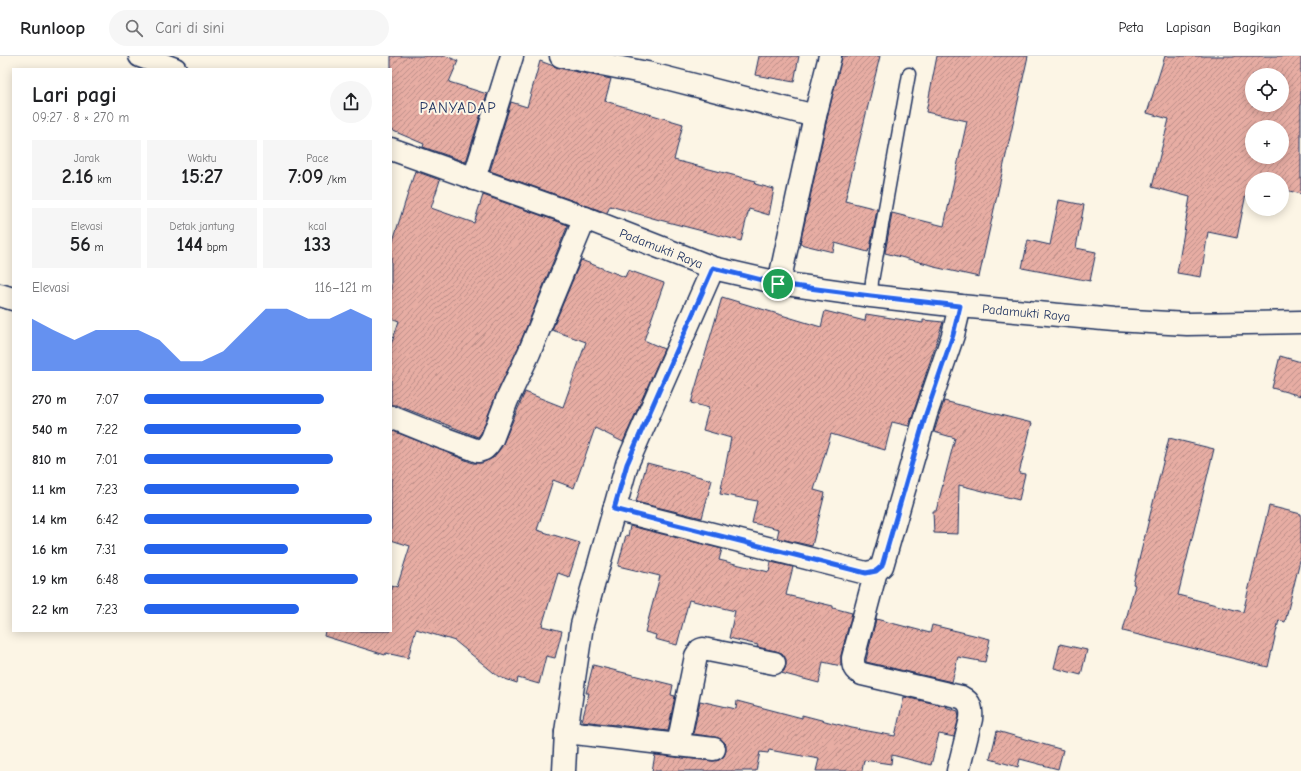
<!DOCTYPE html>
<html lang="id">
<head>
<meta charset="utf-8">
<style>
	:root { --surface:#fff; --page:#f6f6f6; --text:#202124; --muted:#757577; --line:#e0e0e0; --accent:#2563eb }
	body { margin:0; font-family:"Comic Neue",sans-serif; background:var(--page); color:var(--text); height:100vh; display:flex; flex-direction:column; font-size:15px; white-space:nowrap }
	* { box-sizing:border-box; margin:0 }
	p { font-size:13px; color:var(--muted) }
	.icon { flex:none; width:22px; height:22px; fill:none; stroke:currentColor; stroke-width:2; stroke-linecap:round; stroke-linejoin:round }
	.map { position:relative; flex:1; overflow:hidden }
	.details { position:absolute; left:12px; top:12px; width:380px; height:564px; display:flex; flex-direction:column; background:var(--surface); border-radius:0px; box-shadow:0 2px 10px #0003 }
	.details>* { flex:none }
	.tools { position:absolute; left:1245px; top:12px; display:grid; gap:8px }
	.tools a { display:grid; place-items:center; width:44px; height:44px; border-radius:50%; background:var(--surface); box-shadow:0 2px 10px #0003; font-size:20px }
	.pin { position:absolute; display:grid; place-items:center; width:34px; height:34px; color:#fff; margin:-17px; border:2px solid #fff; border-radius:50%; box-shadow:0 1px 4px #0007 }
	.round { display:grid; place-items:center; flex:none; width:42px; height:42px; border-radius:21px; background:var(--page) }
	.overview { display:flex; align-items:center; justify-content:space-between; height:68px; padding:0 20px }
	h1 { font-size:22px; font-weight:600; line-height:30px }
	.metrics { display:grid; grid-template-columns:repeat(3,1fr); gap:6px; height:68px; padding:4px 20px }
	.metrics div { display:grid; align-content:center; border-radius:0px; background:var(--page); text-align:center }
	.metrics b { font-size:20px; font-weight:600 }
	.metrics small { font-size:11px; font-weight:400 }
	.metrics p { font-size:11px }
	.chart { height:112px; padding:8px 20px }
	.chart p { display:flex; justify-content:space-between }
	.chart svg { width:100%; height:72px; margin-top:4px; fill:var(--accent); opacity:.7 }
	ul { padding:0 20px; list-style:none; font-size:13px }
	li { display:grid; grid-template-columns:64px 48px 1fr; align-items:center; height:30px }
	li i { height:10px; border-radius:5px; background:var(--accent) }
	header { display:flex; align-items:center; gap:24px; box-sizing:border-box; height:56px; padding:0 20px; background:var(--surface); border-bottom:1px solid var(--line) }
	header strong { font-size:19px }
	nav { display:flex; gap:22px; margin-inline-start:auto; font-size:14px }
	.search { width:280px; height:36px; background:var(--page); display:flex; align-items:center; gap:10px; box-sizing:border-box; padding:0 14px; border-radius:22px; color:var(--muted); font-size:15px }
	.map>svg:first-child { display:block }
	.building { fill:url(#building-hatch); stroke:#1b2f5e; fill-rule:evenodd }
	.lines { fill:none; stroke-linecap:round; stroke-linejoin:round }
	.lane-casing { stroke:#1b2f5e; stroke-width:15 }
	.street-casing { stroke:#1b2f5e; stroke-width:25 }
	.secondary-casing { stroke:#1b2f5e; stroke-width:25 }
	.lane { stroke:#fcf5e5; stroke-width:12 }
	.street { stroke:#fcf5e5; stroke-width:22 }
	.secondary { stroke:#fcf5e5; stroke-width:22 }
	.route-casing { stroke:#fff; stroke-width:8 }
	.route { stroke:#2563eb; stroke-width:5 }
	.labels { text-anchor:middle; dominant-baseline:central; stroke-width:4; stroke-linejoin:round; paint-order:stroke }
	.street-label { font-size:13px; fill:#1b2f5e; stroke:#fcf5e5 }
	.quarter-label { font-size:15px; letter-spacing:1px; fill:#1b2f5e; stroke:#fcf5e5 }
</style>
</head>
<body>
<header>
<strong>Runloop</strong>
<div class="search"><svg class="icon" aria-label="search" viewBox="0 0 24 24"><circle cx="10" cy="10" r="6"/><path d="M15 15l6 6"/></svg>Cari di sini</div>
<nav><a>Peta</a><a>Lapisan</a><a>Bagikan</a></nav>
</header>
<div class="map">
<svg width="1301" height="715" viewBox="0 0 1301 715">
	<defs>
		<pattern id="building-hatch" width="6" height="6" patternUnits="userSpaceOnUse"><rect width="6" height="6" fill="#e7ada3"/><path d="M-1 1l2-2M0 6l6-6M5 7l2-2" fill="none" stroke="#ba8d88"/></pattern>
	</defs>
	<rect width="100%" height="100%" fill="#fcf5e5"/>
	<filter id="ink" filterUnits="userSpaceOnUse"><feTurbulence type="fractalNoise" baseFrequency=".025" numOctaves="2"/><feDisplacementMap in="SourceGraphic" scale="8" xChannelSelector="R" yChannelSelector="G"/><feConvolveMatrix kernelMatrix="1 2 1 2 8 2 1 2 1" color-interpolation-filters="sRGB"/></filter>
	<g filter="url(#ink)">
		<!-- building -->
		<g class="building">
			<polygon points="391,0 446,0 458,5 449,26 487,38 466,106 423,91 424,88 391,74"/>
			<polygon points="759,0 799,0 794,26 755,19"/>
			<polygon points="842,0 880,0 845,145 877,153 870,193 869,193 868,196 835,187 833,196 800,188 827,63"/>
			<polygon points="937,0 1028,0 979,221 934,211 935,210 885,197 892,157 944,170 967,65 926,56"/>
			<path d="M1165 0H1301V138L1282 133V123H1252V129L1248 128 1237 182 1208 176 1201 221 1177 217 1190 141 1152 131 1169 63 1147 57ZM1252 19H1282V49H1252ZM1252 71H1282V101H1252Z"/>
			<polygon points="540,5 559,12 611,23 605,45 683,68 674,104 756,125 755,128 774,133 769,159 749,153 741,185 656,163 610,150 607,157 490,115 511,46 527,51"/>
			<polygon points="415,115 440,124 431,152 474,167 483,139 568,169 518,292 496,339 481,377 478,381 396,349 391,349 391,289 399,265 391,262 391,191"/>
			<polygon points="1059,144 1084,149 1076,192 1096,196 1090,225 1022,212 1028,184 1050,189"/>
			<polygon points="581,204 625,221 628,214 664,227 644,284 664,293 623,386 595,372 574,432 553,424 537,474 580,487 569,521 558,517 542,570 562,575 555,602 546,600 539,628 518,622 517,627 499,621 455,585 416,573 408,602 386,597 385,599 324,580 325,575 391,575 391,529 397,531 410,490 391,484 391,382 393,375 473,407 482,407 493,402 502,390 525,336 563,351 586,286 552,274"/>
			<polygon points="722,241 821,271 825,255 865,265 866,258 923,267 923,264 943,266 909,370 892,366 885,394 831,378 814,434 825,437 812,490 777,482 779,473 752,467 757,445 720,438 731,382 703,374 709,352 691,347"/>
			<polygon points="1280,300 1301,306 1301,340 1272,332"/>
			<polygon points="944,345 1032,367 1019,417 1025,418 1019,444 959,429 958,478 934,477 933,455 936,455 955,382 934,376"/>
			<polygon points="1169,382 1214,393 1178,539 1243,556 1269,450 1301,458 1301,500 1285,566 1279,564 1268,611 1123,575 1135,529 1133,528"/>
			<polygon points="647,407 712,424 702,462 636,446"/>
			<polygon points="630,470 722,493 719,504 769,516 771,506 793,511 786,539 833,550 833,552 852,557 841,599 841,610 823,606 819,627 781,617 784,615 786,609 786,603 782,597 776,595 757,591 758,589 729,582 735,555 689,544 677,589 655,583 656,579 645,576 660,520 618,510 626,479 628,480"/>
			<polygon points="876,563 930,577 932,569 990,583 985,606 958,601 952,626 866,606 866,604"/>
			<polygon points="1060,588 1087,594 1081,619 1054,612"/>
			<polygon points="593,609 673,629 671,639 675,640 668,675 624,670 615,668 615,669 582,665 589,637 586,637"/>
			<polygon points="904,641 946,650 945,651 958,655 959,661 954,681 939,678 931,709 892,699 891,708 864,704 862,715 816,715 819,703 769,694 768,697 760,696 756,715 652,715 655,699 713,705 719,704 724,700 726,694 726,688 721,683 715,681 693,678 700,645 736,653 737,645 802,662 802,659 852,672 895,680"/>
			<polygon points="997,675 1063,694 1058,713 1020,703 1018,711 990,703"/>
		</g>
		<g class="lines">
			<defs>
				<polyline id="lane" points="871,240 872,225 909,18"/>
				<g id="street">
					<polyline points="561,0 647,17 815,60"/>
					<polyline points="474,123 512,0"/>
					<polyline points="779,227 815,60 830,0"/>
					<polyline points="0,239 13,243"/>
					<polyline points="391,361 443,382 473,393 478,395 484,393 488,389 492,383 507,344 529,297 585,162"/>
					<polyline points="614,453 866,517 876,515 882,510 926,358 953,279 960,250"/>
					<path d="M876 515 853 602C853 611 854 614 862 618L961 641C971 646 972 653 971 663L958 715"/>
					<polyline points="566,676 678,689 696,600 700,594 703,593 774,607"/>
					<polyline points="678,689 714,693"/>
				</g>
				<g id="secondary">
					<polyline points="140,0 175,13"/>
					<path id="s1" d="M391 93 585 162 713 212 779 227 871 240 960 250 1114 264 1187 268 1301 266"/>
					<polyline points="564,715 566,676 582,569 627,408 713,212"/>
				</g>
			</defs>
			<!-- lane casing -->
			<use href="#lane" class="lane-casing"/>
			<!-- street casing -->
			<use href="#street" class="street-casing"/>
			<!-- secondary casing -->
			<use href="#secondary" class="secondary-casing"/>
			<!-- lane -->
			<use href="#lane" class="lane"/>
			<!-- street -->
			<use href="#street" class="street"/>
			<!-- secondary -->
			<use href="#secondary" class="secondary"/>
		</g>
	</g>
	<g class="lines" filter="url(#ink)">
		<defs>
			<polygon id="route" points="713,212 778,228 871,240 960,250 953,279 926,358 882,510 876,515 866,517 614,453 627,408"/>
		</defs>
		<!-- route casing -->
		<use href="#route" class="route-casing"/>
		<!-- route -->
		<use href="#route" class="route"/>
	</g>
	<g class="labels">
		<!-- street labels -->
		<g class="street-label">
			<text stroke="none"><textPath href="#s1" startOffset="288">Padamukti Raya</textPath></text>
			<text stroke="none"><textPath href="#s1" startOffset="660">Padamukti Raya</textPath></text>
		</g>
		<!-- quarter labels -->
		<g class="quarter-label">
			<text x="458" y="52">PANYADAP</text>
		</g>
	</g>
</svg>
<div class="tools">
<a><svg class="icon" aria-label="locate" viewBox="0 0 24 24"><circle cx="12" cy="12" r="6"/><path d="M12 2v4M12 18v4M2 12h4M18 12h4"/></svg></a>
<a>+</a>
<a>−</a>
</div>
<div class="pin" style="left:778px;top:228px;background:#1e9e55"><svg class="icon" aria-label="arrive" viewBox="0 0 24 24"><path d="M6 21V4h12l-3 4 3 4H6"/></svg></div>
<section class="details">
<div class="overview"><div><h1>Lari pagi</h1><p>09:27 · 8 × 270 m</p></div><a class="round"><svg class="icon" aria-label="share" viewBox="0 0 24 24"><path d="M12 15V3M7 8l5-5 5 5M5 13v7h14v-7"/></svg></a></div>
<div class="metrics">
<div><p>Jarak</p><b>2.16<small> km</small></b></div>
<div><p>Waktu</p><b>15:27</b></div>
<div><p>Pace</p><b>7:09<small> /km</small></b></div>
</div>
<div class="metrics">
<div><p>Elevasi</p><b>56<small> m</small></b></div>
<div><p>Detak jantung</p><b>144<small> bpm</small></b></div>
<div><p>kcal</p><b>133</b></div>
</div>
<div class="chart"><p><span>Elevasi</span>116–121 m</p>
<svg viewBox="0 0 160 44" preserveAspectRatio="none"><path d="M0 44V12L10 19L20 25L30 19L40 19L50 19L60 25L70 38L80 38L90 32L100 19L110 6L120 6L130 12L140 12L150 6L160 12V44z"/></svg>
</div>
<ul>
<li><b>270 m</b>7:07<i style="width:79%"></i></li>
<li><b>540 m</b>7:22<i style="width:69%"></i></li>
<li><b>810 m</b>7:01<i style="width:83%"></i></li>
<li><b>1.1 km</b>7:23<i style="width:68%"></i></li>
<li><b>1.4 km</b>6:42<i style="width:100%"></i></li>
<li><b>1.6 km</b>7:31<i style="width:63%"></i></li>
<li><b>1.9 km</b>6:48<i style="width:94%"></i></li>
<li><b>2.2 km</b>7:23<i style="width:68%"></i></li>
</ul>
</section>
</div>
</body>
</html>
